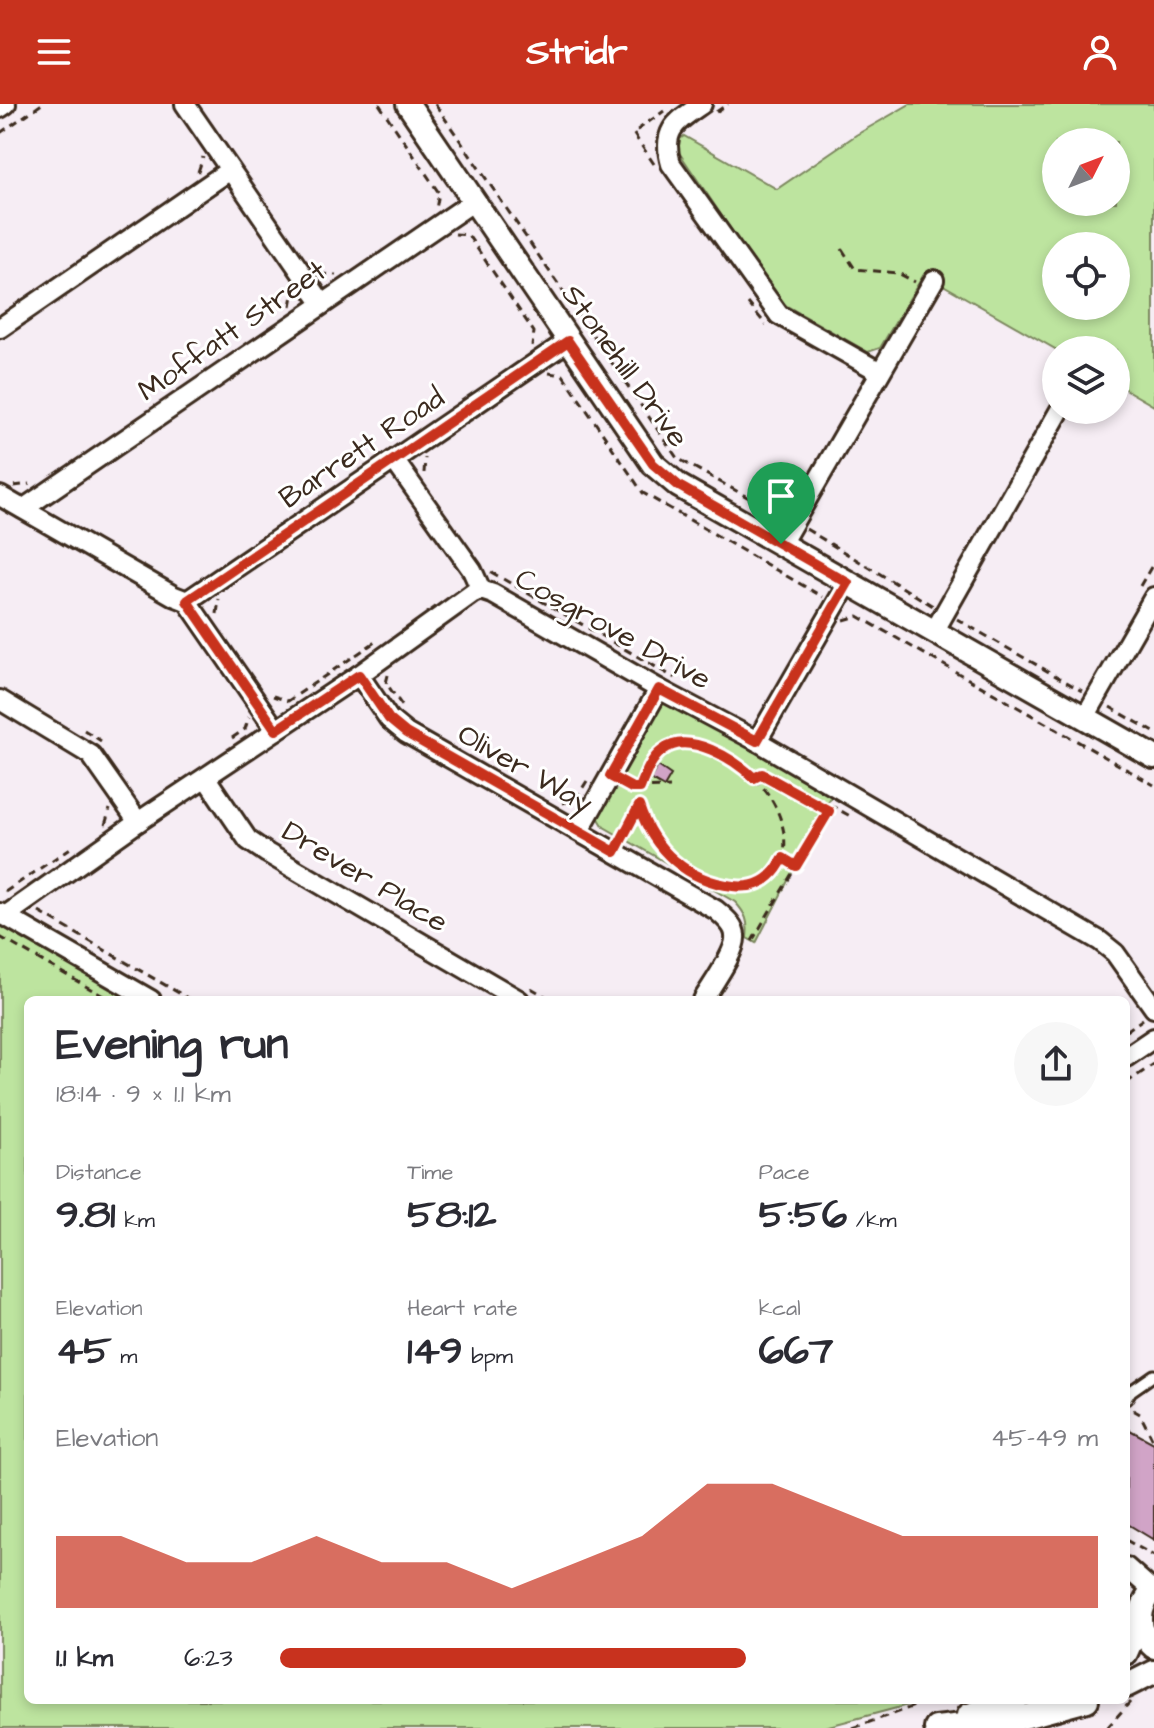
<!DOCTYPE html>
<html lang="en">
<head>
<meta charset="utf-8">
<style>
	:root { --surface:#fff; --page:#f7f7f7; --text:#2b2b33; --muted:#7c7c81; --accent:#c8321e }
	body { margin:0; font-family:"Architects Daughter",sans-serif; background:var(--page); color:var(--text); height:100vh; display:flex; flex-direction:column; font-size:30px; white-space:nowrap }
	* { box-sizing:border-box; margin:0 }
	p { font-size:26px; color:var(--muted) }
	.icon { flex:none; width:44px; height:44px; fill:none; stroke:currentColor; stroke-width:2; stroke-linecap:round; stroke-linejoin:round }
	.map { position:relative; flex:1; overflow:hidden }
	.panel { position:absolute; left:24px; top:892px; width:1106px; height:708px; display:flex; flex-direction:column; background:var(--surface); border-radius:12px; box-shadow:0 4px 12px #0003 }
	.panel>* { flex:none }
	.needle { width:52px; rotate:48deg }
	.fabs { position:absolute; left:1042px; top:24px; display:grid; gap:16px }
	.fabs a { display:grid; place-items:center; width:88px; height:88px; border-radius:50%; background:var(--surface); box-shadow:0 4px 12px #0003; font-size:40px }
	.pin { position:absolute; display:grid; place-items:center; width:68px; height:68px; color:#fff; margin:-82px -34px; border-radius:50% 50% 50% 0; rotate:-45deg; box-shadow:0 0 8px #0007 }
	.pin .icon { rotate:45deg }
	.round { display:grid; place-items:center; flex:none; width:84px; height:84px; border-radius:42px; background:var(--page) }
	.head { display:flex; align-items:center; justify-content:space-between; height:136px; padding:0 32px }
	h1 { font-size:44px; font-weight:700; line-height:60px }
	.metrics { display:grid; grid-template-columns:repeat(3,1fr); gap:12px; height:136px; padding:8px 32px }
	.metrics div { display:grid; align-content:center }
	.metrics b { font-size:40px; font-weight:700 }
	.metrics small { font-size:22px; font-weight:400 }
	.metrics p { font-size:22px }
	.chart { height:224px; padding:16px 32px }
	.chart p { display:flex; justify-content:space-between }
	.chart svg { width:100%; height:144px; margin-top:8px; fill:var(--accent); opacity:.7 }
	ul { padding:0 32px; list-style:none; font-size:26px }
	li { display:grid; grid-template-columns:128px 96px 1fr; align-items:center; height:60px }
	li i { height:20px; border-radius:10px; background:var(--accent) }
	header { display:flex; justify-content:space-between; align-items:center; height:104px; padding:0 32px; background:var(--accent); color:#fff; font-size:36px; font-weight:700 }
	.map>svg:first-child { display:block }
	.green { fill:#bde49f; stroke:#7c875e; stroke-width:2; fill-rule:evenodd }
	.building { fill:#d1a4c7; stroke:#3b2a1e; stroke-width:2 }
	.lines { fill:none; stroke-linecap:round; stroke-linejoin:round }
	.service-casing { stroke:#3b2a1e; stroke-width:15 }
	.minor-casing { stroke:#3b2a1e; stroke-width:24 }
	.tertiary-casing { stroke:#3b2a1e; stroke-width:28 }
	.path { stroke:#3b2a1e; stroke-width:3; stroke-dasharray:8 6; stroke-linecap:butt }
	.service { stroke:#fff; stroke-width:9 }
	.minor { stroke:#fff; stroke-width:18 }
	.tertiary { stroke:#fff; stroke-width:22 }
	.route-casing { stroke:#fff; stroke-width:16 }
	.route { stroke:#c8321e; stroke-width:10 }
	.labels { text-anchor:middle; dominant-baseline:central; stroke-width:6; stroke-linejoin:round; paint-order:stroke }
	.street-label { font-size:30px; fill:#3b2a1e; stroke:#fff }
</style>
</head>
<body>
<header><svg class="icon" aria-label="menu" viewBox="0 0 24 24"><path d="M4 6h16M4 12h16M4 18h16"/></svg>Stridr<svg class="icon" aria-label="person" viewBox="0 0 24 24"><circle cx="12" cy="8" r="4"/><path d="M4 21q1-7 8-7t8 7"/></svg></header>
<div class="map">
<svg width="1154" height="1624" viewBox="0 0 1154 1624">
	<rect width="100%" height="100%" fill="#f6edf4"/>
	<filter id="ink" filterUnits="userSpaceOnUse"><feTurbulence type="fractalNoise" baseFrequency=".0125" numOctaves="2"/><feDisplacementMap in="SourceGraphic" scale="16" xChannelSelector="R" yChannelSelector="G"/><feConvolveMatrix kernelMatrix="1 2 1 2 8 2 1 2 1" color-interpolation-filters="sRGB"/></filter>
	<g filter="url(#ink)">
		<!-- green -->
		<g class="green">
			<path d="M910 0H1154V302L1116 280V246H1057L924 170 880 244 868 248 780 198 678 47 680 35 684 32 777 85 856 31ZM1056 38H1116V98H1056ZM1056 142H1116V202H1056Z"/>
			<path d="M664 594 834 687 756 839 747 834C749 817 746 810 735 798L604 723 598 713 597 706 656 601Z"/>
			<polygon points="0,818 135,896 28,896 28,1596 927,1596 821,1624 0,1624"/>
		</g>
		<!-- building -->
		<g class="building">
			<polygon points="658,662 671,671 664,683 650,675"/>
			<polygon points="1128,1325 1154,1339 1154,1436 1126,1419 1126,1329"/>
		</g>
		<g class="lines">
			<defs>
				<polyline id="service" points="1126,1295 1131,1287 1154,1271"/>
				<g id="minor">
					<polyline points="185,0 322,199"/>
					<path d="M702 0C676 18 661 26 671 60L779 211 880 268"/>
					<polyline points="0,4 6,0"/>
					<polyline points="0,224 230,66"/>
					<polyline points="394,356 472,466 481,486"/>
					<polyline points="0,392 174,492 187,497 276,626"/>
					<polyline points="23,405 474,97"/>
					<polyline points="781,440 934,176"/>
					<polyline points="187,497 568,237"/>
					<polyline points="935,526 1060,306"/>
					<path d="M359 571 389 615 406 629 716 806C724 813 735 821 735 832 737 847 711 882 703 896"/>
					<polyline points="0,596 91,651 138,718"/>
					<polyline points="1085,613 1154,493"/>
					<polyline points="757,637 848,479"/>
					<polyline points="206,674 248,736 267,749 519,896"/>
					<polyline points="579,727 659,585"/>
					<polyline points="0,809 151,896"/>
					<polyline points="5,812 138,718 359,571 473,489 481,486 493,490 659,585 757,637 1100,837 1115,849 1154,904"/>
					<polyline points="1126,953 1154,934"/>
					<polyline points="1126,1463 1153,1487"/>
				</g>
				<g id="tertiary">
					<polyline points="408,0 653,360 679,382 1154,653"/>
					<path d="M1154 1486C1137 1503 1136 1527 1154 1543"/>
					<polyline points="1126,1549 1141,1515"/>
					<polyline points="1126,1582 1154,1568"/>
					<polyline points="969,1611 1015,1596"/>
					<polyline points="936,1624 1016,1615 1087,1596"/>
				</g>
			</defs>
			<!-- service casing -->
			<use href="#service" class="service-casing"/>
			<!-- minor casing -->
			<use href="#minor" class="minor-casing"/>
			<!-- tertiary casing -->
			<use href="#tertiary" class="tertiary-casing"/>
			<!-- path -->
			<g class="path">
				<polyline points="379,0 439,89 436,105"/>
				<polyline points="435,0 677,354 778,410"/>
				<polyline points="716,8 728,0"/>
				<polyline points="0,29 42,0"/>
				<polyline points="654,60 633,29 664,7"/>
				<polyline points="198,68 203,53"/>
				<polyline points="455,130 468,131 534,228 532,242"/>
				<polyline points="842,145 855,165 898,169 915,178"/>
				<polyline points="320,170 336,171"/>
				<polyline points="748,199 766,221"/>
				<polyline points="291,202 294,186"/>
				<polyline points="549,269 563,271 643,389 823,493"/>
				<polyline points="1050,292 1056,282"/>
				<polyline points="424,369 425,354"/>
				<polyline points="14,382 30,380"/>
				<polyline points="806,425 933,502"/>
				<polyline points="491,468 675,574"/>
				<polyline points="1140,482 1154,458"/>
				<polyline points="217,510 219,495"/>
				<polyline points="957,515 1082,587"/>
				<polyline points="844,516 858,512 1154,681"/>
				<polyline points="388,571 386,579 405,606"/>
				<polyline points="273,592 288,597 378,536"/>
				<polyline points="1110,603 1154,628"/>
				<polyline points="84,626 101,637"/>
				<polyline points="232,634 245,625 249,613"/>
				<path d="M754 674C795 712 803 790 728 781 707 779 689 771 674 757 645 729 630 704 648 666 670 618 726 648 754 674L762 670 829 707"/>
				<polyline points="624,680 632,684 670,683"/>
				<polyline points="562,699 575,696 587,677"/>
				<polyline points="105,721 110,705"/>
				<polyline points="623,734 639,702"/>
				<polyline points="783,754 796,762"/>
				<polyline points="5,788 72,743"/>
				<polyline points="39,808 191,896"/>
				<polyline points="0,833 110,896"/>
				<polyline points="752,837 832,702 852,713"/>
				<polyline points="531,884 552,896"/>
				<polyline points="1126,927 1143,915"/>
				<polyline points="1126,979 1154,960"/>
				<polyline points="1133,1306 1140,1310 1154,1338"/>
				<polyline points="1126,1436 1154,1452"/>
				<polyline points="853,1624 931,1596"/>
				<polyline points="1107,1624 1130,1598"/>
			</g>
			<!-- service -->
			<use href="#service" class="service"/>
			<!-- minor -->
			<use href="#minor" class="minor"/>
			<!-- tertiary -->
			<use href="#tertiary" class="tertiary"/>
		</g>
	</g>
	<g class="lines" filter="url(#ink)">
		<defs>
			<path id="route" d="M568 237 653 360 679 382 848 479 757 637 659 585 610 672 632 684H640C645 671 651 654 663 646 689 626 735 656 754 674L762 670 829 707 796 762 783 754C773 775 757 785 733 782 688 777 653 746 639 702L615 748 406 629 389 615 359 571 276 626 187 497Z"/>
		</defs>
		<!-- route casing -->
		<use href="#route" class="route-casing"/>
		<!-- route -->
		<use href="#route" class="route"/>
	</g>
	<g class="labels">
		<!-- street labels -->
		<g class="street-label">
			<text transform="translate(232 227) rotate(-35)">Moffatt Street</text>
			<text transform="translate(625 262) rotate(54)">Stonehill Drive</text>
			<text transform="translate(362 344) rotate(-34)">Barrett Road</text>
			<text transform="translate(613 525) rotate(29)">Cosgrove Drive</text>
			<text transform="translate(525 665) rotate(30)">Oliver Way</text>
			<text transform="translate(365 773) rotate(31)">Drever Place</text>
		</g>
	</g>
</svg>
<div class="fabs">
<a><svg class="needle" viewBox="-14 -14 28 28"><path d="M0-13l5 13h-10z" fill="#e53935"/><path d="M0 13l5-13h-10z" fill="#7c7c81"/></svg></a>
<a><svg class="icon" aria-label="locate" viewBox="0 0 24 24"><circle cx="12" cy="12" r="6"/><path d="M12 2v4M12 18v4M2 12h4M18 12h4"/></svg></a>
<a><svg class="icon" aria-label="layers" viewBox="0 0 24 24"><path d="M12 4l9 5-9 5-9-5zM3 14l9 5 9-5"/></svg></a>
</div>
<div class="pin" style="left:781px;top:440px;background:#1e9e55"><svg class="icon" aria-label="arrive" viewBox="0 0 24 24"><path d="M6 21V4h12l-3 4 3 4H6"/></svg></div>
<section class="panel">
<div class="head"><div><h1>Evening run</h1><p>18:14 · 9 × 1.1 km</p></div><a class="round"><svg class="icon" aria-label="share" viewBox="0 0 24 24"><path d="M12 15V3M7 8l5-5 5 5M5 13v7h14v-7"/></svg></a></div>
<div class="metrics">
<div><p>Distance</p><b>9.81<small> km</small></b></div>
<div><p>Time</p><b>58:12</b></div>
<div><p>Pace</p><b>5:56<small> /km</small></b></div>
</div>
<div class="metrics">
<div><p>Elevation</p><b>45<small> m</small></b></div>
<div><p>Heart rate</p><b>149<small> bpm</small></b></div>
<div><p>kcal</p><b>667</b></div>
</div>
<div class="chart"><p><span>Elevation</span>45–49 m</p>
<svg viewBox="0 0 160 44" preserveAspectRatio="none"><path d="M0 44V22L10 22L20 30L30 30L40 22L50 30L60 30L70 38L80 30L90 22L100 6L110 6L120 14L130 22L140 22L150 22L160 22V44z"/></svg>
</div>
<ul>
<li><b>1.1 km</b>6:23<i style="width:57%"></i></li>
</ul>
</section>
</div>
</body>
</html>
